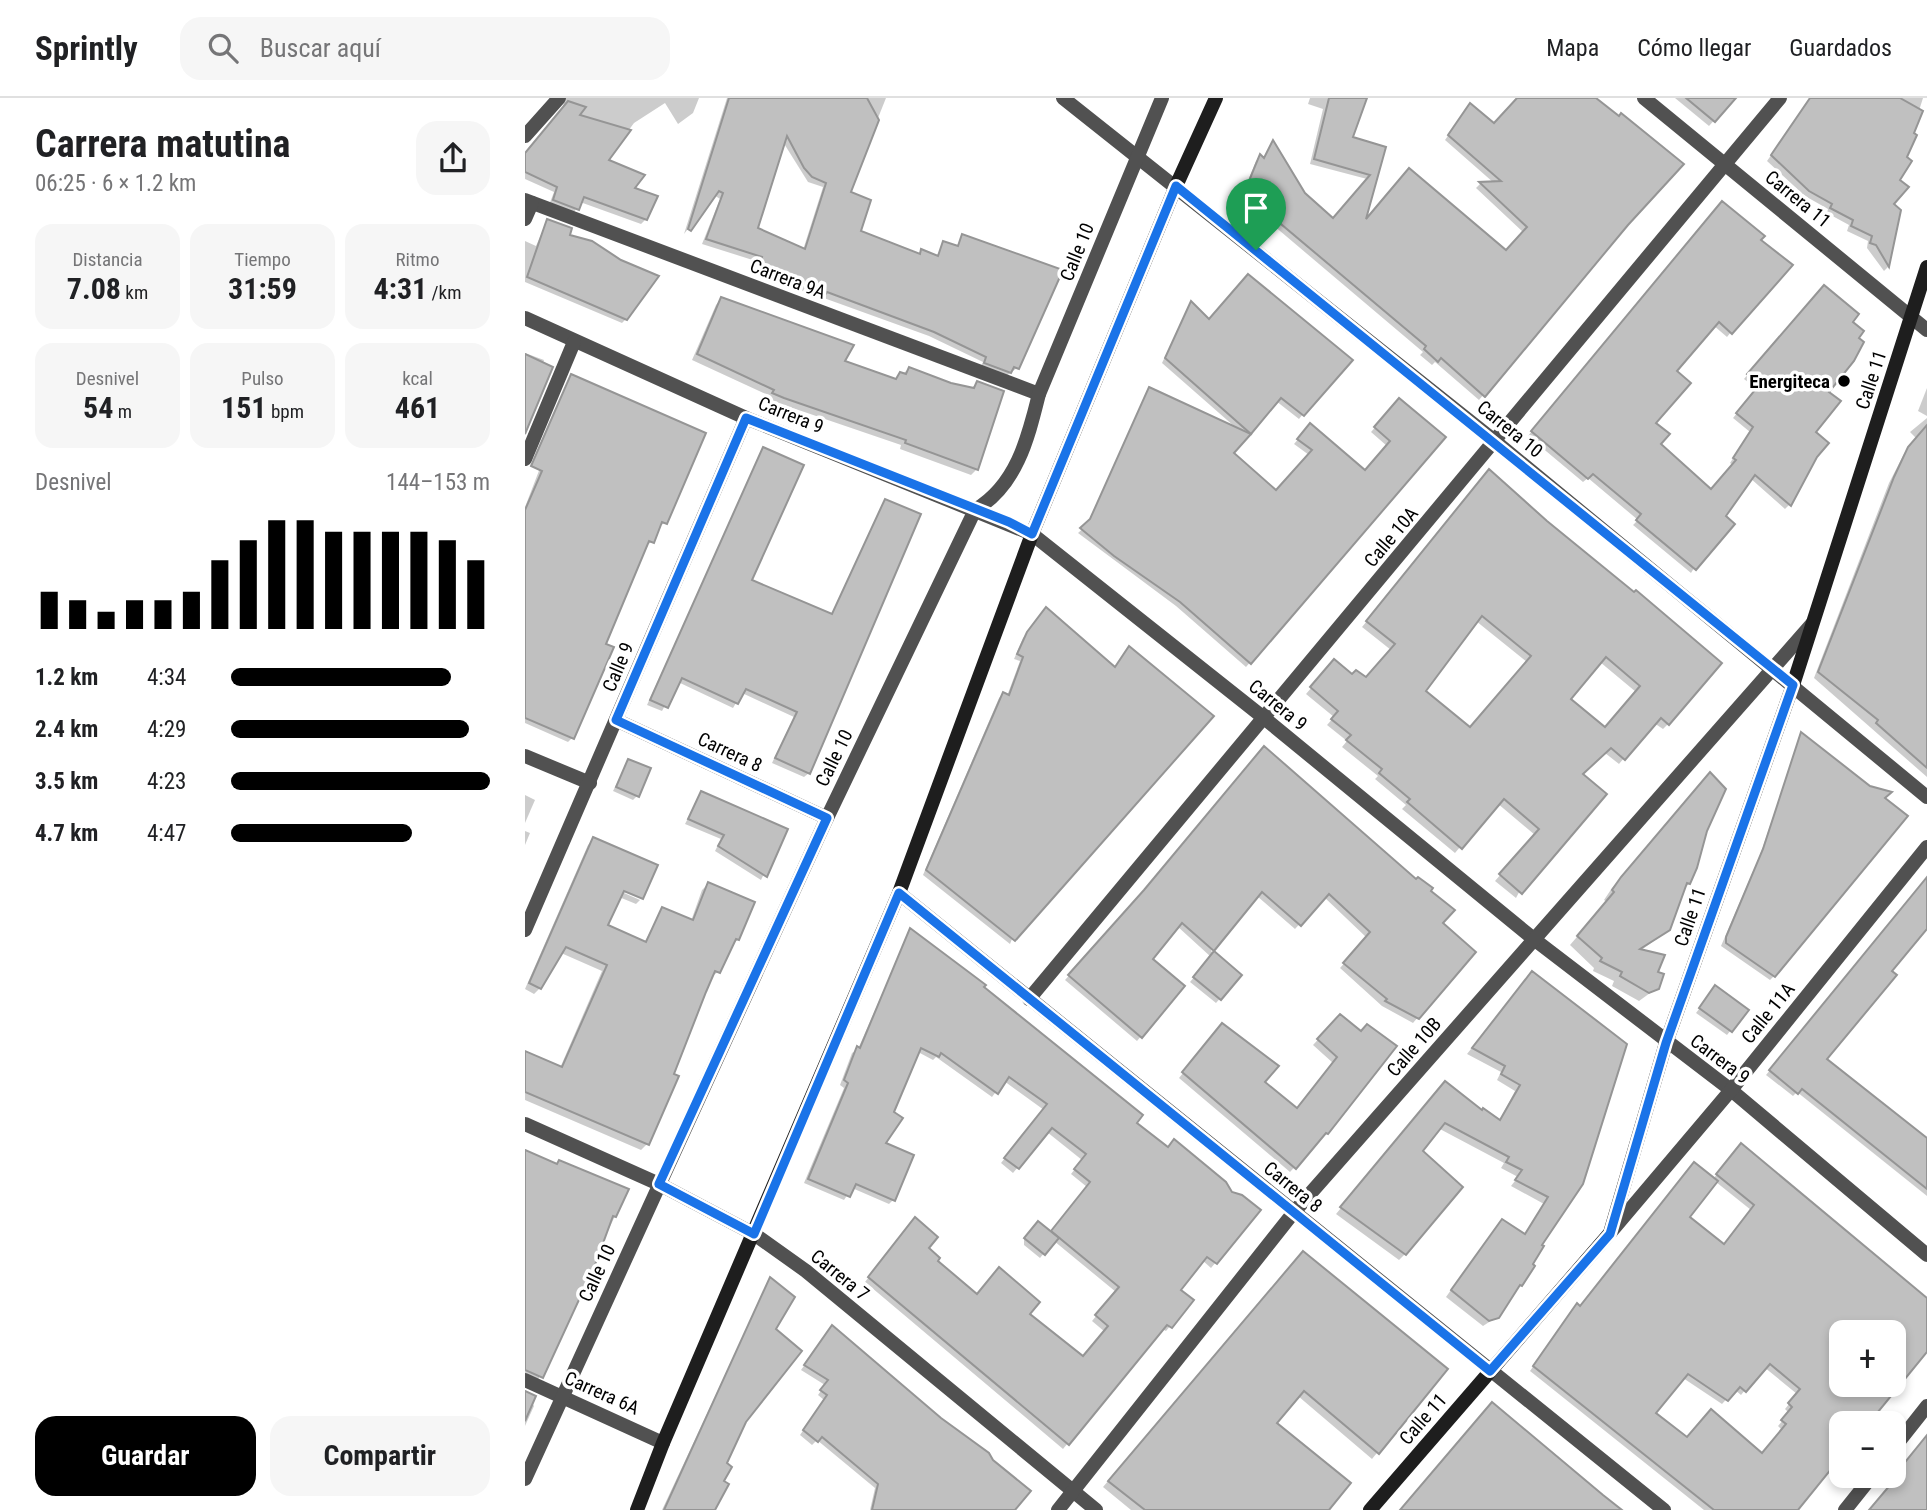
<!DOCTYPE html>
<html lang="es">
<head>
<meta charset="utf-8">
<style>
	:root { --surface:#fff; --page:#f6f6f6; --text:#202124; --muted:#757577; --line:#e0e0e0; --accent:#000 }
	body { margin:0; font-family:"Roboto Condensed",sans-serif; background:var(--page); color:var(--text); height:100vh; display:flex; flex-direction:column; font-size:26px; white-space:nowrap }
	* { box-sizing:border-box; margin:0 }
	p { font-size:23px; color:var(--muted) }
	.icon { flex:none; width:38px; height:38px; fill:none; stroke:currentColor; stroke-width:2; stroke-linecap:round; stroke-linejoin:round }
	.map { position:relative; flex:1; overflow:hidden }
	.sheet { display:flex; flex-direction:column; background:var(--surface); width:525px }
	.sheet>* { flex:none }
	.controls { position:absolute; left:1304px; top:1222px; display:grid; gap:14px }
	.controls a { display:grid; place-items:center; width:77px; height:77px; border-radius:14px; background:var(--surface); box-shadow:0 4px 10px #0003; font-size:35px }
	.pin { position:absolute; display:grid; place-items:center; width:60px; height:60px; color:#fff; margin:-72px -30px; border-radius:50% 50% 50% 0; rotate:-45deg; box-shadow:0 0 7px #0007 }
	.pin .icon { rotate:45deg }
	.round { display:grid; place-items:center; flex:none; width:74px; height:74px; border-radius:21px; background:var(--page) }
	.overview { display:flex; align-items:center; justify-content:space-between; height:119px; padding:0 35px }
	h1 { font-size:38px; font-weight:700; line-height:52px }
	.stats { display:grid; grid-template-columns:repeat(3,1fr); gap:10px; height:119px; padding:7px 35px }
	.stats div { display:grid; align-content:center; border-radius:18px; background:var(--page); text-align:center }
	.stats b { font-size:30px; font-weight:700 }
	.stats small { font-size:19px; font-weight:400 }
	.stats p { font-size:19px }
	.chart { height:196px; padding:14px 35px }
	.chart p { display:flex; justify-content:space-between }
	.chart svg { width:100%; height:126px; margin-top:7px; stroke:var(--accent); stroke-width:6 }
	.action { display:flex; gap:14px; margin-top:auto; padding:14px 35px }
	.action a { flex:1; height:80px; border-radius:21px; background:var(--accent); color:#fff; font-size:28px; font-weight:700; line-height:80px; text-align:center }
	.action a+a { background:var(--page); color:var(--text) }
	ul { padding:0 35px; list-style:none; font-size:23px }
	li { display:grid; grid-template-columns:112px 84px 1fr; align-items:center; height:52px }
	li i { height:18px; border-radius:9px; background:var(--accent) }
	header { display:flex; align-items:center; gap:42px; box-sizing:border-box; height:98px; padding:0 35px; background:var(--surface); border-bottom:2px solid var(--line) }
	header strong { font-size:33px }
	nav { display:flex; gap:38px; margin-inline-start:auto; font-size:24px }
	.search { width:490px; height:63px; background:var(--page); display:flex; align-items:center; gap:18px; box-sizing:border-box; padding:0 24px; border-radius:21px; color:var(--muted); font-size:26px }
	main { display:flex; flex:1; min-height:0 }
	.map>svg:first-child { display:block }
	.shadow { fill:#0003; fill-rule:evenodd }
	.building { fill:#c0c0c0; stroke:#959595; stroke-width:2; fill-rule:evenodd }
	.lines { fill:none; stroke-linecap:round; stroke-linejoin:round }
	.minor { stroke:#515151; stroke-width:14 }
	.secondary { stroke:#1e1e1e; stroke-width:14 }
	.route-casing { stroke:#fff; stroke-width:14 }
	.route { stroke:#1a73e8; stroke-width:9 }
	.poi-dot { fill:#000; stroke:#fff; stroke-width:2.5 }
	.labels { text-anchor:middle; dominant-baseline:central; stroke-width:7; stroke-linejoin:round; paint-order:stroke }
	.street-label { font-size:19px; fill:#000; stroke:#fff }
	.poi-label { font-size:19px; font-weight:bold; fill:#000; stroke:#fff; text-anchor:end }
</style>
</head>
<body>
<header>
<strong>Sprintly</strong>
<div class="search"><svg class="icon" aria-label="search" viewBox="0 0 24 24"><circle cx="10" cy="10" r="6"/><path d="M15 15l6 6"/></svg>Buscar aquí</div>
<nav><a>Mapa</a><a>Cómo llegar</a><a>Guardados</a></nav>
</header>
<main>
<section class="sheet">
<div class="overview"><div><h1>Carrera matutina</h1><p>06:25 · 6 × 1.2 km</p></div><a class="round"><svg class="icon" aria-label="share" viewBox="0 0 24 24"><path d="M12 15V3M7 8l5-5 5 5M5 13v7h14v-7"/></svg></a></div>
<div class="stats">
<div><p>Distancia</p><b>7.08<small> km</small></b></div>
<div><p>Tiempo</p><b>31:59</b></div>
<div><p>Ritmo</p><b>4:31<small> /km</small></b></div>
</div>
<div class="stats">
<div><p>Desnivel</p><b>54<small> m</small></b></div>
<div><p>Pulso</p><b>151<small> bpm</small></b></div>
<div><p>kcal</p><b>461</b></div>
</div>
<div class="chart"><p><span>Desnivel</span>144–153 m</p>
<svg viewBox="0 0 160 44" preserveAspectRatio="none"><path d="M5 44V31M15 44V34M25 44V38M35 44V34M45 44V34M55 44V31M65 44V20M75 44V13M85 44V6M95 44V6M105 44V10M115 44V10M125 44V10M135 44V10M145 44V13M155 44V20"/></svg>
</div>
<ul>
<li><b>1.2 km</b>4:34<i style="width:85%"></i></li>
<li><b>2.4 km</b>4:29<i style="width:92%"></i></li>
<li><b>3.5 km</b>4:23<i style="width:100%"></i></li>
<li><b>4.7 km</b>4:47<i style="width:70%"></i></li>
</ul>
<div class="action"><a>Guardar</a><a>Compartir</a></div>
</section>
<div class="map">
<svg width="1402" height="1412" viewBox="0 0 1402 1412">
	<rect width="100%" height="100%" fill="#fff"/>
	<!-- shadow -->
	<g class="shadow">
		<polygon points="40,0 174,0 168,15 153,26 140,5 109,25 81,63 107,91 121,121 116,126 55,104 48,116 24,107 29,94 0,81 0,58 37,13"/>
		<path d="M202 0H361L323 95 334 134 393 157 397 153 411 159 419 145 431 149 438 138 492 270 480 279 455 270 458 264 404 238 296 199 294 201 232 171 234 164 177 146 195 101 189 97 159 136ZM258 44 283 84 298 89 278 152 231 131Z"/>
		<polygon points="785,0 840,0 826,41 858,50 838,127 981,154 998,134 951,90 955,86 969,85 920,42 941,12 968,27 991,0 1069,0 1101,126 954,302 910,264 907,267 895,257 898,254 716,100 731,63 735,59 738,61 748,44 778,96 808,122 842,81 785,66 798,11 783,6"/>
		<polygon points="1150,0 1209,0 1184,28"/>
		<polygon points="1293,0 1398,0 1372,82 1367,106 1374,113 1363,169 1359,173 1342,150 1343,143 1322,133 1324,127 1302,115 1303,111 1280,98 1242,63 1283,5"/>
		<polygon points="1193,109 1234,142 1206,234 1202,239 1188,227 1150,274 1129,325 1134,347 1185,393 1208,367 1205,365 1225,334 1208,320 1232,291 1219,281 1294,193 1326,224 1289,334 1290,358 1264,407 1260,411 1225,380 1166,475 1108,427 1113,422 1063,380 1058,384 1003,338"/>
		<polygon points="22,123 42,138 101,221 97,225 0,184 0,143 11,148"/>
		<polygon points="196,201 317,264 369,282 384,271 446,291 452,285 477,294 451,372 446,377 375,351 376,347 253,305 243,301 245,298 167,262 191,207"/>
		<polygon points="666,205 778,316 774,321 751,303 707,355 751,394 784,357 769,346 781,332 840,374 862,348 846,334 874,302 918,339 721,569 651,508 553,435 562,427 624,291 710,329 637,265"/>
		<polygon points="0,255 19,262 0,329"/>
		<polygon points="46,279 140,425 134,428 127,444 121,447 79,547 47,640 43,644 0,625 0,409 25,344 18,341"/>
		<polygon points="1402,290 1402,318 1393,313"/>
		<polygon points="1402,320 1402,679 1289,580 1364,385 1379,356 1392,341 1385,334"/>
		<polygon points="238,351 225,483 306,517 361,404 284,675 279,679 247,665 269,619 217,595 208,610 153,584 137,613 122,607"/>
		<path d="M964 373 1143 626 1138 631 1129 625 1094 666 1080 655 1056 676 991 800 970 783 1010 737 972 705 930 755 877 711 881 707 850 681 853 678 817 649 822 643 802 627 809 619 781 596 804 569 840 582 866 552 837 529ZM951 523 1002 564 945 631 898 593ZM1075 564 1111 594 1080 631 1044 601Z"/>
		<polygon points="517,515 589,571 604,550 485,846 398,777 474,600 478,596 482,598 495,563 489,561 498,540"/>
		<polygon points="1276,637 1249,878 1245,882 1196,848 1235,757"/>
		<polygon points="735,654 949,854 888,925 857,908 815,870 842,840 799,799 770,831 732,798 686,853 715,878 691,905 665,884 686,859 652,828 625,861 658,888 612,943 540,882 615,799"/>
		<polygon points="103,663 112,698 108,702 88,693"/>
		<polygon points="1176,686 1180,732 1164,786 1158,791 1144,832 1115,853 1131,875 1132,890 1114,903 1087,888 1089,883 1068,873 1069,870 1045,847 1082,804 1079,802 1087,790"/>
		<polygon points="176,695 260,732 236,782 190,753 196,741 160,726"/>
		<polygon points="0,697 10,702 0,725"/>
		<polygon points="0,733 5,735 0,747"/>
		<polygon points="69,741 91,787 90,791 115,802 111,806 94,799 81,828 119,845 137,811 166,823 177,792 183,786 213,841 206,848 193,874 186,879 147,977 152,979 122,1046 116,1052 0,1002 0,955 35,970 77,873 36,855 15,890 9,896 0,891 63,747"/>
		<polygon points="1402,782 1402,828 1300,961 1402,1043 1402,1098 1272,994 1268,998 1241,977"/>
		<polygon points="385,832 457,890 609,1025 734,1113 686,1170 677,1162 654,1193 666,1203 641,1233 637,1231 538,1351 340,1184 386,1126 410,1164 451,1198 502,1216 558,1260 580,1234 567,1223 591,1194 529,1143 515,1160 499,1147 499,1141 509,1130 525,1135 562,1089 546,1076 557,1062 522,1034 488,1075 476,1065 519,1012 479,983 467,999 411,959 408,962 393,954 367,1015 358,1046 368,1102 364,1106 327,1090 319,1102 279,1085 319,990 315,987 327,955 333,951"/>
		<polygon points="1001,881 1100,947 1014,1147 972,1219 958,1228 921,1199 971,1129 999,1137 1019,1106 986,1088 993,1079 976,1070 979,1065 913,1030 894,1056 880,1156 874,1162 811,1116 915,991 974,1023 990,993 972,982 976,974 942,956"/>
		<polygon points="1187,894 1221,913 1202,937 1171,915"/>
		<polygon points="815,918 835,935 801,1035 765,1074 654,980 693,932 737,984 771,1012 808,965 788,947"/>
		<path d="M1212 1052 1402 1202V1251L1342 1325H1316V1357L1271 1412H1179L1005 1273 1047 1212 1054 1210 1188 1081ZM1191 1084 1226 1112 1199 1147 1162 1120ZM1316 1234H1368V1286H1316ZM1239 1269 1272 1296 1260 1311 1264 1315 1253 1328 1257 1332 1237 1357 1162 1341 1128 1315 1158 1280 1197 1306 1210 1292 1216 1297Z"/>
		<polygon points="0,1054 90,1118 12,1284 0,1279"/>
		<polygon points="772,1161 921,1271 847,1361 773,1298 750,1325 800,1412 606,1412 578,1389"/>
		<polygon points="245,1181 249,1231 219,1323 200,1366 188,1412 137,1412"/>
		<polygon points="303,1234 427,1331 356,1412 345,1412 350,1390 292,1342 287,1347 275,1337 299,1302 293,1297 300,1287 276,1272"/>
		<polygon points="0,1294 9,1308 0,1328"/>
		<polygon points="1402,1337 1402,1406 1396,1412 1345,1412"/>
	</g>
	<!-- building -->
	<g class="building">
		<path d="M204 0H342L354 22 326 94 346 102 336 133 395 156 396 151 413 158 418 143 433 148 437 136 538 172 494 271 489 269 486 275 459 265 461 259 409 234 302 194 300 197 235 166 237 159 181 141 198 95 194 93 166 133 163 131ZM262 38 279 70 287 79 301 85 280 151 233 130Z"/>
		<polygon points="804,0 842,0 828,39 861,49 841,121 884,70 981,152 1002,129 954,84 976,83 923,37 945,5 969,25 992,0 1071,0 1094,18 1096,15 1159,66 1103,127 960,299 916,260 913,264 899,251 901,248 719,95 735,56 739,60 748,42 780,95 808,120 845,77 789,61"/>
		<polygon points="1161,0 1211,0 1190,24"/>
		<polygon points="1285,0 1375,0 1398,13 1389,35 1392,37 1382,59 1387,63 1375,82 1384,89 1369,106 1376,112 1364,169 1351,147 1345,145 1347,138 1326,128 1328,122 1305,110 1307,106 1284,93 1246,57"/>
		<polygon points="43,3 61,9 55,17 106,32 84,62 120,77 110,90 133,98 122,122 59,99 54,112 28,102 32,89 0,74 0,55"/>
		<polygon points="1197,103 1240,138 1236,142 1268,167 1207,236 1194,224 1152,273 1166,285 1131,325 1145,336 1136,346 1186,391 1211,362 1208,360 1228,329 1211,315 1235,286 1222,276 1299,187 1334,216 1328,224 1339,233 1334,240 1339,244 1329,263 1304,294 1316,303 1291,334 1304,345 1292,359 1266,408 1230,377 1201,418 1210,426 1171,472 1111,422 1116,416 1068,376 1063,381 1006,333"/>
		<polygon points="22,121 47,130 45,137 67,143 96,162 134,178 102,222 2,179"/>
		<polygon points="723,176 828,262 779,318 756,300 726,336 640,260 666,203 684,221"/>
		<polygon points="196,199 329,247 320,263 371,281 375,274 381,276 384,269 426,285 449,290 452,283 479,293 453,372 380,345 381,342 259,300 247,295 249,292 172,256"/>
		<polygon points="0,256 28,269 0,336"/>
		<polygon points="46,276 181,335 142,426 137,424 129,445 124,443 81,546 89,549 49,641 0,620 0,412 17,373 6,368"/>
		<polygon points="624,289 726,336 709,355 751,392 787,352 772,341 785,325 840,372 865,343 849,329 874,300 921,339 726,566 655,504 589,458 555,430 565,421"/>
		<polygon points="1402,327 1402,670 1351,625 1353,622 1293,574 1369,379 1383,349"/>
		<polygon points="238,349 279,367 227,482 307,516 360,401 396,416 285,676 250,660 272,614 221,591 213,606 157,580 143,610 125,602"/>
		<path d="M964 371 1022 423 1109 494 1111 492 1197 565 1144 627 1136 620 1100 662 1086 650 1058 676 1082 696 997 796 974 776 1014 731 979 701 937 751 882 704 885 701 854 675 857 671 821 642 826 637 806 621 813 613 785 589 809 561 827 576 831 572 841 579 870 546 841 523ZM957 518 1006 558 945 629 901 593ZM1081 559 1115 588 1080 629 1046 601Z"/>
		<polygon points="521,509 590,569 604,548 689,618 490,843 401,772 478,594 484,597 498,559 492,556 502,534"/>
		<polygon points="1276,634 1345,688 1367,694 1360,700 1383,718 1250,879 1201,845 1201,839 1238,751"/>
		<polygon points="739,648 891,781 893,779 908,790 906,793 930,812 918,825 951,854 894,921 860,903 862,901 818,865 845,834 804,796 776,828 737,794 689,853 717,877 696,902 668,879 689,853 657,825 628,861 660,888 617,940 543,877 619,792"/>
		<polygon points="103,661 126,670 114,699 91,689"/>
		<polygon points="1185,674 1201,691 1182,733 1172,770 1165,786 1162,785 1145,832 1115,851 1140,857 1133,874 1139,876 1134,891 1124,895 1095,878 1097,874 1075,863 1077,860 1052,838 1089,794 1087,792 1096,779"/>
		<polygon points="176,693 263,731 242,779 193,748 199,737 163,721"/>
		<polygon points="68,739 133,767 118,801 99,793 83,827 121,844 137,809 168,822 183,784 230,804 214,842 211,841 195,875 190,873 181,894 149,976 154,978 124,1047 0,994 0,953 37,969 82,867 41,849 16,891 4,885"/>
		<polygon points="1402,779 1402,831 1367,873 1372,877 1302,961 1402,1040 1402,1091 1277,991 1273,996 1244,972"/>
		<polygon points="385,830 461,887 459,889 618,1017 612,1025 643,1049 649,1041 701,1084 707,1094 717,1097 736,1112 692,1166 682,1159 656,1192 669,1202 647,1230 642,1227 544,1347 343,1179 390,1119 413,1139 404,1150 415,1160 413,1163 452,1196 474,1169 515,1204 505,1216 558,1258 583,1228 570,1217 594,1189 526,1133 565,1084 549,1071 561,1056 527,1030 494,1071 479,1060 522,1006 484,979 473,996 416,955 414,959 396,950 369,1014 378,1020 361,1045 389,1057 370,1103 331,1086 325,1099 283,1081 323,985 319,982 332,948 335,950"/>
		<polygon points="1007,873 1102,946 1058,1086 1017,1147 1019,1148 1008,1166 1010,1168 997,1188 995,1187 974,1220 964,1223 926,1192 977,1121 1000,1136 1023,1099 990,1082 997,1072 981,1064 984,1059 920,1025 898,1053 938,1089 881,1157 815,1109 920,983 957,1012 958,1010 975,1022 995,987 976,976 980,968 947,950"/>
		<polygon points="1190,887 1224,912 1207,934 1174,910"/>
		<polygon points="815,916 836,933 842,926 872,948 803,1036 801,1035 771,1071 657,974 697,925 754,968 740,984 772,1010 812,959 792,941"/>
		<path d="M1216 1045 1402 1200V1254L1344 1325H1316V1359L1273 1412H1189L1008 1268 1052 1205 1055 1208 1169 1064 1193 1083 1165 1119 1199 1146 1229 1107 1191 1076ZM1316 1234H1368V1286H1316ZM1245 1266 1275 1291 1263 1305 1267 1309 1256 1322 1261 1326 1237 1355 1186 1311 1162 1339 1131 1315 1163 1276 1203 1303 1215 1289 1221 1294Z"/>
		<polygon points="0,1052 32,1066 34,1062 104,1091 91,1119 88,1118 70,1167 18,1280 0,1272"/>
		<polygon points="513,1123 534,1140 520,1157 499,1140"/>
		<polygon points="778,1153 923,1271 854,1356 779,1293 752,1325 826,1385 804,1412 620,1412 583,1383"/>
		<polygon points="245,1179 270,1199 251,1231 277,1253 221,1324 202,1365 207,1369 199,1383 204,1386 190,1412 139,1412"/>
		<polygon points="307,1227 416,1320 464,1355 468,1362 506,1393 490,1412 347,1412 353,1386 297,1339 293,1344 278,1332 302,1297 295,1292 303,1282 279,1267"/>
		<polygon points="0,1293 11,1298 0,1323"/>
		<polygon points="967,1304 1078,1397 1097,1412 875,1412"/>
		<polygon points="1402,1337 1402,1412 1344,1412 1366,1386 1364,1384"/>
	</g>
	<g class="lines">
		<!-- minor -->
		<g class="minor">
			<polyline points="538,0 971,344 1402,699"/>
			<polyline points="1119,0 1402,232"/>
			<polyline points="0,38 34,0"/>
			<polyline points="0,102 514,296"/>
			<polyline points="0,121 7,105"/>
			<polyline points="0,220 221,320 507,436 739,620 1010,842 1206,992 1402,1157"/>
			<polyline points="0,361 49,244"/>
			<polyline points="91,622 302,720"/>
			<polyline points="0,658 65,685"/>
			<polyline points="374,795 1139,1412"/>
			<polyline points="0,832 221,320"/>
			<polyline points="504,901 1255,0"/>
			<polyline points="0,1026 134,1086 229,1136 281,1173 571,1412"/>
			<polyline points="1085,1135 1206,992 1402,749"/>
			<polyline points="0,1282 138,1345"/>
			<polyline points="1368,1351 1402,1308"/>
			<path d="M0 1381 302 720 450 412C492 387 503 340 514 296L637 0"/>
			<polyline points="533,1412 769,1114 1287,526"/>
			<polyline points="1320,1412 1348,1377"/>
		</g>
		<!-- secondary -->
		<g class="secondary">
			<polyline points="112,1412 138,1345 374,795 507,436 651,88 691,0"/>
			<polyline points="845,1412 1085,1135 1141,945 1268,587 1402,169"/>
		</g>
	</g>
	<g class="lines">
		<defs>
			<polygon id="route" points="651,88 1268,587 1141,945 1085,1136 965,1273 374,795 229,1136 134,1086 302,720 91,622 221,320 484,424 507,436"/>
		</defs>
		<!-- route casing -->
		<use href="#route" class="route-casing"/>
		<!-- route -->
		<use href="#route" class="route"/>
	</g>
	<!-- markers -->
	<circle class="poi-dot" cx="1319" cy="283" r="7"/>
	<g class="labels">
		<!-- street labels -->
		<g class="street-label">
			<text transform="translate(1273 101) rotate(39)">Carrera 11</text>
			<text transform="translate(552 154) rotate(-68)">Calle 10</text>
			<text transform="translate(263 181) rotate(21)">Carrera 9A</text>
			<text transform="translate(1346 282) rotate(-72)">Calle 11</text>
			<text transform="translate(266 317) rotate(22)">Carrera 9</text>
			<text transform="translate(985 331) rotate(39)">Carrera 10</text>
			<text transform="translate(866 439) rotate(-50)">Calle 10A</text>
			<text transform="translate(93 569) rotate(-67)">Calle 9</text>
			<text transform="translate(753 607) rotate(39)">Carrera 9</text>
			<text transform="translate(205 654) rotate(25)">Carrera 8</text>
			<text transform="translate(309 660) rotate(-64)">Calle 10</text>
			<text transform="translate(1165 819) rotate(-71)">Calle 11</text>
			<text transform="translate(1243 915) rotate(-51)">Calle 11A</text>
			<text transform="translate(889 949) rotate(-49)">Calle 10B</text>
			<text transform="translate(1195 961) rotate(37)">Carrera 9</text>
			<text transform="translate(768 1089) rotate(39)">Carrera 8</text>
			<text transform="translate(72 1175) rotate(-65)">Calle 10</text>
			<text transform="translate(315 1177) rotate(39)">Carrera 7</text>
			<text transform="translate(77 1295) rotate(24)">Carrera 6A</text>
			<text transform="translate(898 1321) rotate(-49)">Calle 11</text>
		</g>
		<!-- poi labels -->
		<g class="poi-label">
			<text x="1305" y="283">Energiteca</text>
		</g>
	</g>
</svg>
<div class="controls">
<a>+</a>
<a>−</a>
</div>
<div class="pin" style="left:731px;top:152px;background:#1e9e55"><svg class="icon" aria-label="arrive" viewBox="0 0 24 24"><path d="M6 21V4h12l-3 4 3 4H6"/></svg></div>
</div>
</main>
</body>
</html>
